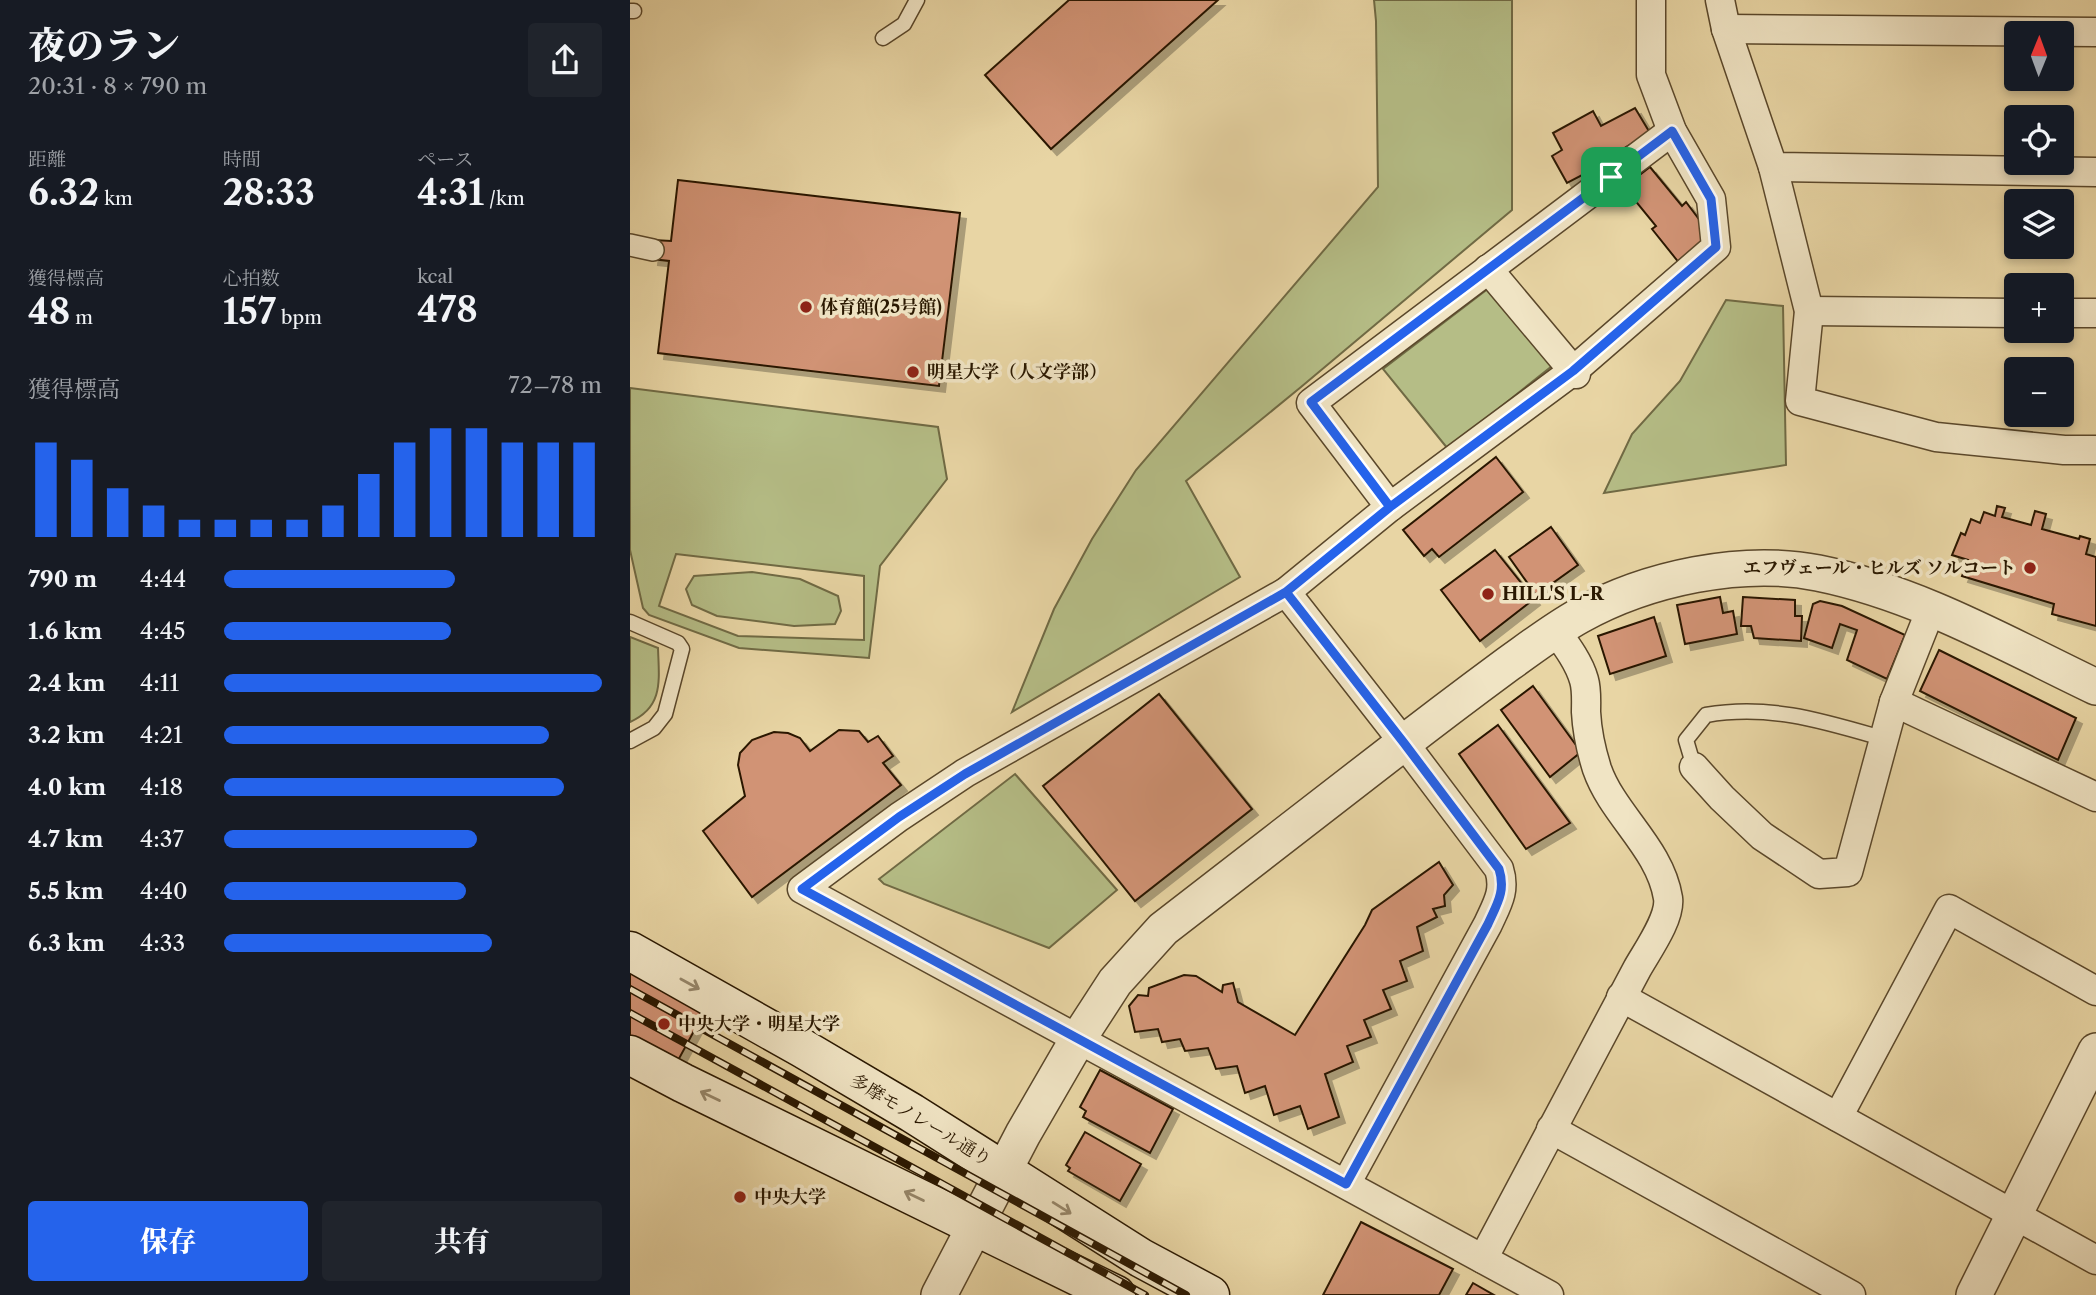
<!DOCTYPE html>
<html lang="ja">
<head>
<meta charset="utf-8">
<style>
	:root { --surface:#171b24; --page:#20242c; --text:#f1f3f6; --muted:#9ea1a6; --accent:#2563eb }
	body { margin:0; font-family:"Libre Caslon Text","Noto Serif JP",serif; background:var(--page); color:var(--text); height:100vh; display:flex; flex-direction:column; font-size:26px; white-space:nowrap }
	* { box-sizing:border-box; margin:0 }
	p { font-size:23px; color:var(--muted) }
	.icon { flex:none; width:38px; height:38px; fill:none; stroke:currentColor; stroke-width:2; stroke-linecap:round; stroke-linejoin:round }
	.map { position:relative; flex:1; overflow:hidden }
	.panel { display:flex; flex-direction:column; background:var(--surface); width:630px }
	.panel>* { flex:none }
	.needle { width:46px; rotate:1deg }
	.tools { position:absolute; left:1374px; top:21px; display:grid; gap:14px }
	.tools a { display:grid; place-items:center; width:70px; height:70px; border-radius:7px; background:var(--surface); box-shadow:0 4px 10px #0003; font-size:35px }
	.pin { position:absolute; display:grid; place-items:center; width:60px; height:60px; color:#fff; margin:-30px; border-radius:14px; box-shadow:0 4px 10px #0006 }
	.round { display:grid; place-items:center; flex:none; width:74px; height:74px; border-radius:7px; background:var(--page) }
	.head { display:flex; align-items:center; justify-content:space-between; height:119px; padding:0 28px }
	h1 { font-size:38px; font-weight:800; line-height:52px }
	.figures { display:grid; grid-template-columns:repeat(3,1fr); gap:10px; height:119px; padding:7px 28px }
	.figures div { display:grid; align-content:center }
	.figures b { font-size:35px; font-weight:800 }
	.figures small { font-size:19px; font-weight:400 }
	.figures p { font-size:19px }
	.chart { height:196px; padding:14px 28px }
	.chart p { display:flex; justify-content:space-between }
	.chart svg { width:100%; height:126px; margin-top:7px; stroke:var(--accent); stroke-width:6 }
	.cta { display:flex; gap:14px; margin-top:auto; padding:14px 28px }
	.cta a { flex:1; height:80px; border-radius:7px; background:var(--accent); color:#fff; font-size:28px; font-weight:800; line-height:80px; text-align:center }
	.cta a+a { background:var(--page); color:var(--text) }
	ul { padding:0 28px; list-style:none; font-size:23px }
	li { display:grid; grid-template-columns:112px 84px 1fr; align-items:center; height:52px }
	li i { height:18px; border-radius:9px; background:var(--accent) }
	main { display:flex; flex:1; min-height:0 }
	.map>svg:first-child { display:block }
	.green { fill:#b5bd86; stroke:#706a44; stroke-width:2; fill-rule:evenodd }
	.building { fill:#d19375; stroke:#2a1801; stroke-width:2; filter:url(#shadow) }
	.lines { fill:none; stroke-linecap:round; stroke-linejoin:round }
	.service-casing { stroke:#5a472a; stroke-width:17 }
	.pedestrian-casing { stroke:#5a472a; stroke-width:24 }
	.minor-casing { stroke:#5a472a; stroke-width:31 }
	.tertiary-casing { stroke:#5a472a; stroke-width:38 }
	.secondary-casing { stroke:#2a1801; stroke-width:41 }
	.service { stroke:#f0e4c4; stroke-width:14 }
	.pedestrian { stroke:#f0e4c4; stroke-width:21 }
	.minor { stroke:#f0e4c4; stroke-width:28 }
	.tertiary { stroke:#f0e4c4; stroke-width:35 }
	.secondary { stroke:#f0e4c4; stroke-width:38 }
	.rail-casing { stroke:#2a1801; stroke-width:8 }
	.rail { stroke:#f0e4c4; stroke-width:5; stroke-dasharray:16; stroke-linecap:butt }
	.oneway { stroke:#97886c }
	.route-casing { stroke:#fff; stroke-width:14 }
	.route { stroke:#2563eb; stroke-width:9 }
	.poi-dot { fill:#8f2418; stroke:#f0e4c4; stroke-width:2.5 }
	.labels { text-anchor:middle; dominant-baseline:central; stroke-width:7; stroke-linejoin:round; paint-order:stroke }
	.poi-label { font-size:18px; font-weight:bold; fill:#2a1801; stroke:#f0e4c4; text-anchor:start }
	.street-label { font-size:18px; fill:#2a1801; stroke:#f0e4c4 }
</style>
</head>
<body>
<main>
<section class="panel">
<div class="head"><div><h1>夜のラン</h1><p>20:31 · 8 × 790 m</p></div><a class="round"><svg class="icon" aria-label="share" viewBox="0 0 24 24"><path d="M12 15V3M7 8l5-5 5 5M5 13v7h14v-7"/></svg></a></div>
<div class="figures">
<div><p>距離</p><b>6.32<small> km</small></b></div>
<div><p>時間</p><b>28:33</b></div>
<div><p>ペース</p><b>4:31<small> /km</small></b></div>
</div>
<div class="figures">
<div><p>獲得標高</p><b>48<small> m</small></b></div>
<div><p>心拍数</p><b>157<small> bpm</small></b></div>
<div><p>kcal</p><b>478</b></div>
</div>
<div class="chart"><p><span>獲得標高</span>72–78 m</p>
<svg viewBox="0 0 160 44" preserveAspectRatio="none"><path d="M5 44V11M15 44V17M25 44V27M35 44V33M45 44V38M55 44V38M65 44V38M75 44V38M85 44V33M95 44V22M105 44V11M115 44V6M125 44V6M135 44V11M145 44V11M155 44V11"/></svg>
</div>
<ul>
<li><b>790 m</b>4:44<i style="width:61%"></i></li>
<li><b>1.6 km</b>4:45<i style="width:60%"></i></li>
<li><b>2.4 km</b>4:11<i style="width:100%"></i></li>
<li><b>3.2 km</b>4:21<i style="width:86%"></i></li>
<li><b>4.0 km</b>4:18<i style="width:90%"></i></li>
<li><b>4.7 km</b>4:37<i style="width:67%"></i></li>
<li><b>5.5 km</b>4:40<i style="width:64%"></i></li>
<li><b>6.3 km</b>4:33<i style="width:71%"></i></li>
</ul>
<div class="cta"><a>保存</a><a>共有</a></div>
</section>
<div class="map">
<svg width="1466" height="1295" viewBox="0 0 1466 1295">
	<defs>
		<filter id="shadow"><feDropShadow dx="6" dy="6" stdDeviation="0" flood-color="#0004"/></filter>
	</defs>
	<rect width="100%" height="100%" fill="#e8d5a4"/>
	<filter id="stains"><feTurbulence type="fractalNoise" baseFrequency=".00286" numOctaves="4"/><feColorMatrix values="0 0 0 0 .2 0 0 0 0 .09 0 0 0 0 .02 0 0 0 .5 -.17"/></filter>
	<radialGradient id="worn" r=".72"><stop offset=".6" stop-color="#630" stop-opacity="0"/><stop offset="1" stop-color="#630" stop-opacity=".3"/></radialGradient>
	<!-- green -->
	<g class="green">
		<polygon points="744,0 882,0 882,210 671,387 556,481 610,577 382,712 424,609 462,539 506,470 748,187 746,21"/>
		<polygon points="859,288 922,366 818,449 753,369"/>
		<polygon points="1096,300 1153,306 1156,465 974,493 1002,434 1050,381"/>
		<path d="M0 388 308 427 317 479 250 566 239 658 109 648 19 615 13 608 0 550ZM46 554 234 576V640L108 636 29 606Z"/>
		<polygon points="122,572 170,579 208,596 211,611 205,624 164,626 87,616 62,605 56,589 64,576"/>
		<path d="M0 637 28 648C29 680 34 707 0 722Z"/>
		<polygon points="385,774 487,890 419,948 254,884 249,879"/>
	</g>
	<!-- building -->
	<g class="building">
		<polygon points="439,0 588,0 421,149 355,75"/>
		<polygon points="1005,108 1020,133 986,153 987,157 937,183 922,156 932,150 923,133 963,111 971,126"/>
		<polygon points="1020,167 1052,206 1056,202 1080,234 1050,264 1022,229 1026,226 994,187"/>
		<polygon points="48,180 330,213 309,386 28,353 39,261 22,259 24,240 41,241"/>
		<polygon points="866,457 893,492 809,557 802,549 794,556 773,530"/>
		<polygon points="1367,506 1375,508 1372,517 1401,525 1405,511 1416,514 1412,529 1449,539 1450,536 1460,539 1456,554 1466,557 1466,626 1422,614 1424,604 1332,576 1338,560 1322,555 1331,533 1335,535 1341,519 1350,523 1354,512 1365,516"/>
		<polygon points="921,527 948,565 906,595 879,557"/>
		<polygon points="865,550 904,599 850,641 811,590"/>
		<polygon points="1090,597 1093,613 1103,611 1107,634 1055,644 1047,605"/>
		<polygon points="1113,597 1165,600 1165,616 1172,616 1171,641 1124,638 1121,626 1111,626"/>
		<polygon points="1190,601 1212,606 1275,635 1257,679 1217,660 1227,630 1210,624 1202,648 1174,638 1183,604"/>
		<polygon points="1024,617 1036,656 980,674 968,636"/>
		<polygon points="1309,650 1446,718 1428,760 1290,691"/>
		<polygon points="903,686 951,752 920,777 871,710"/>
		<polygon points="529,694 622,809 505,901 413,786"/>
		<polygon points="868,725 940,823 896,849 829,754"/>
		<polygon points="209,730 229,731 238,742 248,736 263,756 253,763 271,785 122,897 73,831 115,796 108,765 110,753 122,740 144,732 158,733 170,738 180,751"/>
		<polygon points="809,862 823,885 814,895 815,906 803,909 807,917 787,927 793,951 770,961 777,981 753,990 761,1009 734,1020 741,1037 717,1046 723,1062 695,1074 709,1117 678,1129 670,1106 644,1115 635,1086 615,1093 607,1066 586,1069 578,1048 555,1051 550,1039 532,1042 528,1029 505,1032 499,1006 508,995 518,996 519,988 554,975 566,976 592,992 593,985 603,983 608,1002 665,1035 735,925 742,910"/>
		<polygon points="0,966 77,1007 45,1066 0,1042"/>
		<polygon points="470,1070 543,1109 520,1153 453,1117 456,1111 450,1107"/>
		<polygon points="455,1132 511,1164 490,1201 438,1171 440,1168 436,1165"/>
		<polygon points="731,1222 823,1269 809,1295 693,1295"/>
		<polygon points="843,1283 864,1295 836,1295"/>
	</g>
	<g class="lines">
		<defs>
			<g id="service">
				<polyline points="0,11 4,11"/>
				<polyline points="253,38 274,24 287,0"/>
				<polyline points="0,622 48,643 52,649 35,714 24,728 0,741"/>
				<path d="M1064 767 1056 740 1076 715C1140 704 1193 721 1255 739"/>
			</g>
			<polyline id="pedestrian" points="0,245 23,250"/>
			<g id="minor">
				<polyline points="1090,0 1096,29 1143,167 1466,172"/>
				<polyline points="1096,29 1466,32"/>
				<polyline points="1143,167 1179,311 1170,401 1306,437 1434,450 1466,450"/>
				<polyline points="858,269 946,374"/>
				<polyline points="1179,311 1386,313"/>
				<polyline points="1432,313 1466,313"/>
				<polyline points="760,507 681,403 1042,131"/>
				<path d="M656 592 774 743 869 869C876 891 867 904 858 924L716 1184"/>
				<polyline points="1264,702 1466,797"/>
				<polyline points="1064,767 1092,798 1132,836 1189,874 1218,872 1264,702 1301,609"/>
				<polyline points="991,997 1466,1260"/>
				<polyline points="1208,1117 1319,909 1466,991"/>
				<polyline points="921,1129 1221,1295"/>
				<path d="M853 1259C904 1162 955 1065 1007 969 1017 951 1041 918 1038 898 1030 848 983 815 967 769 961 750 957 731 956 712 956 702 957 690 954 680 949 662 936 645 925 630"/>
				<polyline points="919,1295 172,889 269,817 335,773 656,592 760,507 943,371 1086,247 1081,199 1042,131 1021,75 1021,0"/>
			</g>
			<g id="tertiary">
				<path d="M309 1295 393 1134 448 1039 485 982 533 929C607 872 680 815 754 758 795 726 836 695 878 664 902 647 924 630 949 616 1017 578 1112 558 1188 573 1287 593 1376 644 1466 687"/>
				<polyline points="1344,1295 1466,1051"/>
			</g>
			<g id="secondary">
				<polyline points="0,951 172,1048 282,1113 511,1258 580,1295"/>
				<polyline points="0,1055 53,1083 486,1295"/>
			</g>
		</defs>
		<!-- service casing -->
		<use href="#service" class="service-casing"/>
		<!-- pedestrian casing -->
		<use href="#pedestrian" class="pedestrian-casing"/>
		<!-- minor casing -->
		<use href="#minor" class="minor-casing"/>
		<!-- tertiary casing -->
		<use href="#tertiary" class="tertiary-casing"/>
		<!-- secondary casing -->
		<use href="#secondary" class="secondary-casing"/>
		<!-- service -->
		<use href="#service" class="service"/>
		<!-- pedestrian -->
		<use href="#pedestrian" class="pedestrian"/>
		<!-- minor -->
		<use href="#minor" class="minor"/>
		<!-- tertiary -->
		<use href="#tertiary" class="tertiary"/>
		<!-- secondary -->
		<use href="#secondary" class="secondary"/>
		<defs>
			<g id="rail">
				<polyline points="0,989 556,1295"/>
				<polyline points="0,1013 515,1295"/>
			</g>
		</defs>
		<!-- rail casing -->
		<use href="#rail" class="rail-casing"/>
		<!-- rail -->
		<use href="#rail" class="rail"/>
	</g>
	<!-- one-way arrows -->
	<defs><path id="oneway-shaft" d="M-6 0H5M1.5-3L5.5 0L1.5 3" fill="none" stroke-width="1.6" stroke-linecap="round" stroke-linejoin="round" transform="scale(1.75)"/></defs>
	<g class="oneway">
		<use href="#oneway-shaft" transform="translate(60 984) rotate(29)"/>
		<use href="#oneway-shaft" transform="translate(80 1096) rotate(-154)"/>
		<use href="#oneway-shaft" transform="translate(284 1196) rotate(-154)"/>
		<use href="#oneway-shaft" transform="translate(432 1208) rotate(32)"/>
	</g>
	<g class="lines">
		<defs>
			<path id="route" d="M981 177 681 402 760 507 656 592 335 774 269 817 172 889 716 1184 858 924C867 904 876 891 869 869L774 743 656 592 760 507 943 371 1086 247 1081 199 1042 131 981 177"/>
		</defs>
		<!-- route casing -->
		<use href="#route" class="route-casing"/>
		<!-- route -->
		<use href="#route" class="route"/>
	</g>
	<!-- markers -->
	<g class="poi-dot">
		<circle cx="176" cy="307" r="7"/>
		<circle cx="283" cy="372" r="7"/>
		<circle cx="1400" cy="568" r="7"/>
		<circle cx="858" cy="594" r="7"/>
		<circle cx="34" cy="1024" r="7"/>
		<circle cx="110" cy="1197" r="7"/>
	</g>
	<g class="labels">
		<!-- poi labels -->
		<g class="poi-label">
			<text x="190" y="307">体育館(25号館)</text>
			<text x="297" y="372">明星大学（人文学部）</text>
			<text x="1386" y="568" text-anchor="end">エフヴェール・ヒルズ ソルコート</text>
			<text x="872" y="594">HILL'S L-R</text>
			<text x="48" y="1024">中央大学・明星大学</text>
			<text x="124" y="1197">中央大学</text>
		</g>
		<!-- street labels -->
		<g class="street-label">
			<text transform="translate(291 1120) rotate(31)">多摩モノレール通り</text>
		</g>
	</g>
	<rect width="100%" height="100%" filter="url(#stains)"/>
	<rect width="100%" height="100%" fill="url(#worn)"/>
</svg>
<div class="tools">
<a><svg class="needle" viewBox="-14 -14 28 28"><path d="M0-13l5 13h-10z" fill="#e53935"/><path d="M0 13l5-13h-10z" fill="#9ea1a6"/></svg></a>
<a><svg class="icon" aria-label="locate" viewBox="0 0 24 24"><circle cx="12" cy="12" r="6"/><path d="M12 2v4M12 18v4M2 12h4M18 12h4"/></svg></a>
<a><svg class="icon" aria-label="layers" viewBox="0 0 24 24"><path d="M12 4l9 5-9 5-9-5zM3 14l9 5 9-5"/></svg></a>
<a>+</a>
<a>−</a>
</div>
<div class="pin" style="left:981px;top:177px;background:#1e9e55"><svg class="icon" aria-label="arrive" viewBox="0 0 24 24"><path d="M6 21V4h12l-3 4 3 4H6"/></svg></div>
</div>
</main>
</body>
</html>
